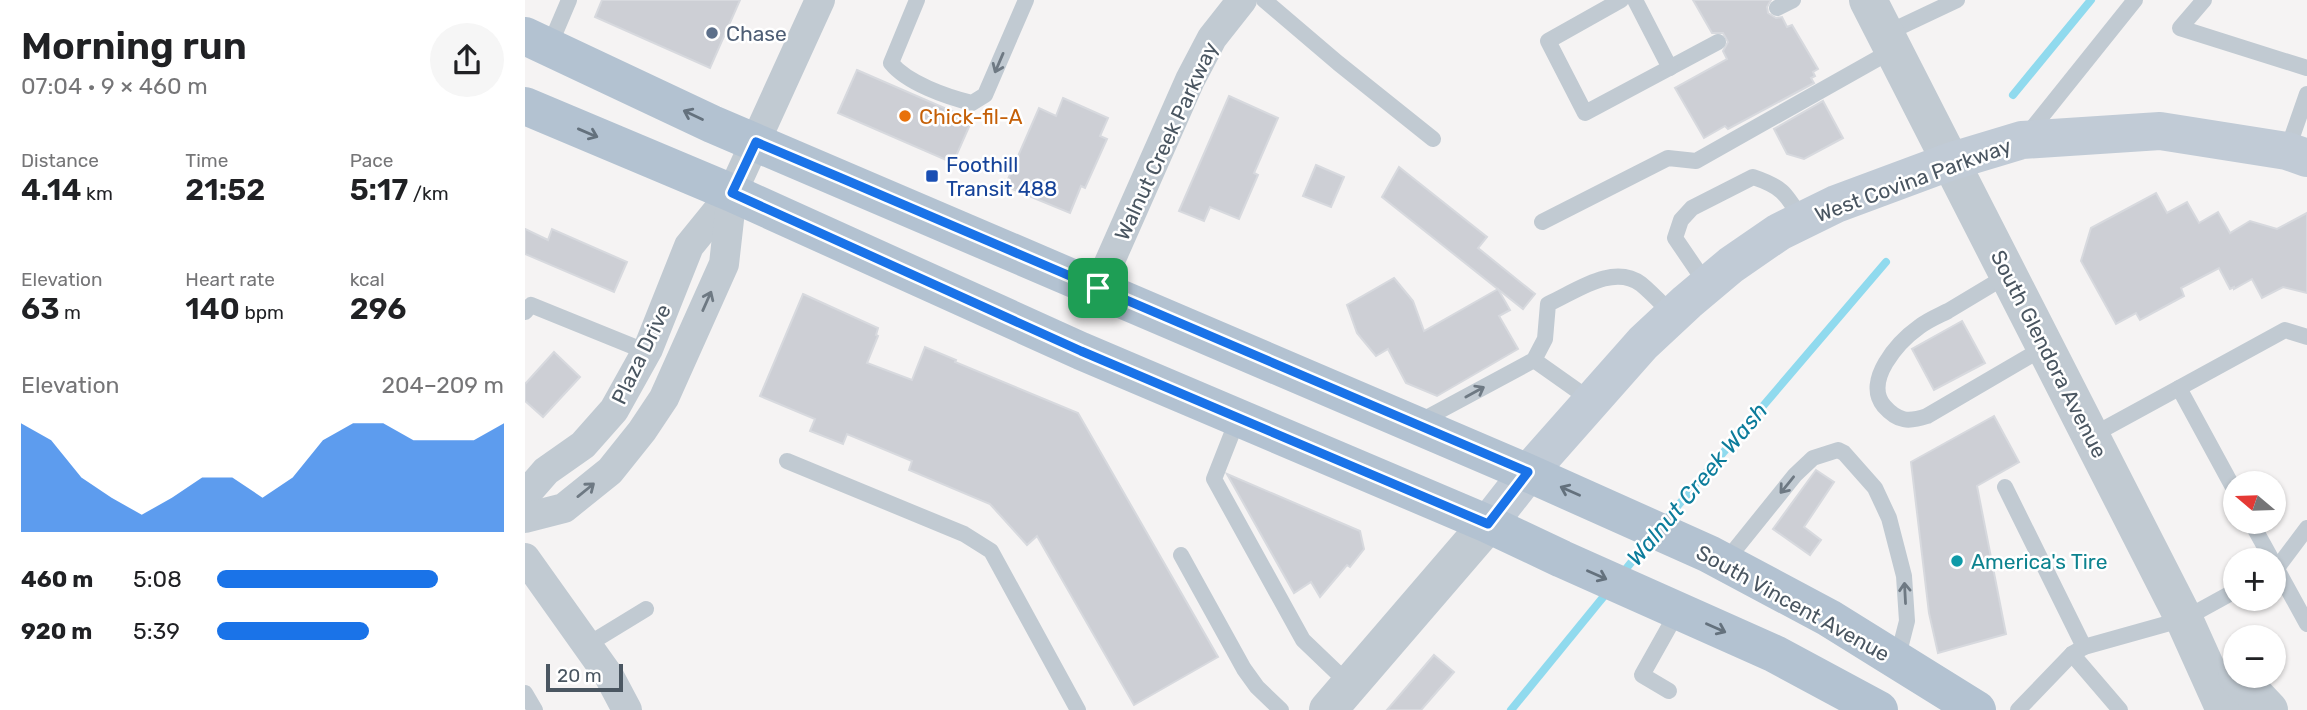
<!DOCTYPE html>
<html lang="en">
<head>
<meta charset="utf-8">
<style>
	:root { --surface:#fff; --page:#f6f6f6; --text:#202124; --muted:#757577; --accent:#1a73e8 }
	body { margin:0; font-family:Rubik,sans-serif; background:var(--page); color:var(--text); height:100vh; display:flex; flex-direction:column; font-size:26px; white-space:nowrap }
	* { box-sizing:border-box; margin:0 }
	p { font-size:23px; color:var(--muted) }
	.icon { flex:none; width:38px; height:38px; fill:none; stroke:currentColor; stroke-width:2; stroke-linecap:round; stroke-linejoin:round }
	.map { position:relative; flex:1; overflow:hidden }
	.drawer { display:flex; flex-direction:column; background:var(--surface); width:525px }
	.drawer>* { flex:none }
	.needle { width:46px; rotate:289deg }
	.fabs { position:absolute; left:1698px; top:471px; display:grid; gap:14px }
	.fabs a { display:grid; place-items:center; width:63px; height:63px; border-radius:50%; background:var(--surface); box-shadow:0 2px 5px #0004; font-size:35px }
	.scale { position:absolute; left:21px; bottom:18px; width:77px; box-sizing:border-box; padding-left:7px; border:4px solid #4a5661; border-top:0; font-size:19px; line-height:24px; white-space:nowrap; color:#4a5661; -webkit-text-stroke:5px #fff; paint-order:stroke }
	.pin { position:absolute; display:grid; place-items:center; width:60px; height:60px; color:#fff; margin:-30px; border-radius:14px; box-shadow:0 4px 10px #0006 }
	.round { display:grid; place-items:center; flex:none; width:74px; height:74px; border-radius:37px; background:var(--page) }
	.summary { display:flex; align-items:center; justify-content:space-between; height:119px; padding:0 21px }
	h1 { font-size:38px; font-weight:600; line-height:52px }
	.metrics { display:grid; grid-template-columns:repeat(3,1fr); gap:10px; height:119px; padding:7px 21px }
	.metrics div { display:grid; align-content:center }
	.metrics b { font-size:30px; font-weight:600 }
	.metrics small { font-size:19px; font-weight:400 }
	.metrics p { font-size:19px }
	.chart { height:196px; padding:14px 21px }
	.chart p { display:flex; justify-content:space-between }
	.chart svg { width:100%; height:126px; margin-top:7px; fill:var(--accent); opacity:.7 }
	ul { padding:0 21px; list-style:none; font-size:23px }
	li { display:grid; grid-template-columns:112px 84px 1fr; align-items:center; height:52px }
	li i { height:18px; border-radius:9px; background:var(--accent) }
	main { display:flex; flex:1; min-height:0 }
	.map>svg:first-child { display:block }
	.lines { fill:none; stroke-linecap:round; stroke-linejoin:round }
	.stream { stroke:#90daee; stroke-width:8 }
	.building { fill:#cdcfd5; stroke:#d7d9de; stroke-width:2 }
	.service { stroke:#c1cad2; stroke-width:16 }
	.minor { stroke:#c1cad2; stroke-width:30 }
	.tertiary { stroke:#c1cad2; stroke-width:38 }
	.secondary { stroke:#c1cbd6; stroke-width:38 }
	.primary { stroke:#b3c2d1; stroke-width:38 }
	.oneway { stroke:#6e7983 }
	.oneway2 { stroke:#64717d }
	.route-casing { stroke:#fff; stroke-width:14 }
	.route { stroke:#1a73e8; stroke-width:9 }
	.service-dot { fill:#5c6f8a; stroke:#fff; stroke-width:2.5 }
	.food-dot { fill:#e8710a; stroke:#fff; stroke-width:2.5 }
	.transit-dot { fill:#1a4fb4; stroke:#fff; stroke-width:2.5 }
	.culture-dot { fill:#0f9aa8; stroke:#fff; stroke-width:2.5 }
	.labels { text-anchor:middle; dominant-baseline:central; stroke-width:5; stroke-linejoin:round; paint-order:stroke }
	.service-label { font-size:21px; fill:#4e5e75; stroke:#fff; text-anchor:start }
	.food-label { font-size:21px; fill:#c56008; stroke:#fff; text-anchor:start }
	.street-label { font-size:21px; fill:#4a5661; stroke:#fff }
	.transit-label { font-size:21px; fill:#164399; stroke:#fff; text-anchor:start }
	.culture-label { font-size:21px; fill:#0d838f; stroke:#fff; text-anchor:start }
	.water-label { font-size:23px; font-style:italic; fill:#0c7c9b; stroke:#fff }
</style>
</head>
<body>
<main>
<section class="drawer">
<div class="summary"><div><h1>Morning run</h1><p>07:04 · 9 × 460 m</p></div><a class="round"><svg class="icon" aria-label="share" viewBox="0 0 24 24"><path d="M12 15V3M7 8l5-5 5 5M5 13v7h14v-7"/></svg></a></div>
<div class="metrics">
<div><p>Distance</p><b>4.14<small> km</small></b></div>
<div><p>Time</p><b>21:52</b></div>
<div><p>Pace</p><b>5:17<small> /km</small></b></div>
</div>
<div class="metrics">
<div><p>Elevation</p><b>63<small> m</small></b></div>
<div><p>Heart rate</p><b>140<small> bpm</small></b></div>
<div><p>kcal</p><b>296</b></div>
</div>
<div class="chart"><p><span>Elevation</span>204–209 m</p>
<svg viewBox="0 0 160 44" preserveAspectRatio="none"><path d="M0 44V6L10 12L20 25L30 32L40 38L50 32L60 25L70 25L80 32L90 25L100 12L110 6L120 6L130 12L140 12L150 12L160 6V44z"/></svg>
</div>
<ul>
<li><b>460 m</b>5:08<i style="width:77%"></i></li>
<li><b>920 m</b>5:39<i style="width:53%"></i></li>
</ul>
</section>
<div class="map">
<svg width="1782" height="710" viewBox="0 0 1782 710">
	<rect width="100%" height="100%" fill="#f5f3f3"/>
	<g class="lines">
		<!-- stream -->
		<g class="stream">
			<polyline points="1488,95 1566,0"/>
			<polyline points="1138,523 1361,262"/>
			<polyline points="1096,575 1126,538"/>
			<polyline points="986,710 1084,590"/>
		</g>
	</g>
	<!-- building -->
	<g class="building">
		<polygon points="77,0 215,0 185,68 70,17"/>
		<polygon points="1168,0 1246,0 1242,7 1243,13 1251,18 1257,17 1262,27 1267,25 1293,69 1288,72 1290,76 1286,78 1289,83 1203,129 1200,126 1179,138 1150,88 1202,59 1198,51 1203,42 1198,33 1187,33"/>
		<polygon points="332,70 447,120 428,163 313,113"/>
		<polygon points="704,96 753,118 729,173 733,175 714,219 685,207 679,221 654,211"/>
		<polygon points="538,98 583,118 575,136 582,139 560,188 556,186 545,213 480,186 514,108 531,116"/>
		<polygon points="1298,101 1318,138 1279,159 1262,154 1249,129"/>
		<polygon points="791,165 819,177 806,207 778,196"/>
		<polygon points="874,167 962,237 953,248 1010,294 998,309 857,197"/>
		<polygon points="1631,193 1642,213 1662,202 1674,223 1693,212 1705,233 1725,221 1752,229 1782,213 1782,293 1758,287 1737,298 1727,279 1709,289 1709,287 1705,289 1694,268 1656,288 1659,296 1615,320 1611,313 1591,324 1556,261 1566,228"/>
		<polygon points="0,229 23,240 27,229 102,262 89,292 0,254"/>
		<polygon points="869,278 888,301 899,331 973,289 985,310 974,316 993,349 912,396 881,383 863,349 851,356 832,333 822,305"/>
		<polygon points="278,294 353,328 351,335 353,336 342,363 387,380 400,347 431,360 430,362 553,413 693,657 609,705 512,536 502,545 465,504 384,470 387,461 322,434 318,444 285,431 290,419 235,396"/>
		<polygon points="1437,321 1460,363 1409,390 1387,349"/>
		<polygon points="29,352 55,377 18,417 0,401 0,384"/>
		<polygon points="1469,416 1494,462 1452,486 1481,634 1413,653 1404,613 1386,462"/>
		<polygon points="1291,470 1309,482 1279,527 1296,540 1285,555 1248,529"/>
		<polygon points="702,474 835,531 839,549 825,567 822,565 795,597 786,582 769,593"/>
		<polygon points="909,655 929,672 896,710 862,710"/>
	</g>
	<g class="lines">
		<!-- service -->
		<g class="service">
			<path d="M392 0 366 63C382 83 422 97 447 103L460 95 501 0"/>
			<polyline points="739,0 813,63 908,139"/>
			<polyline points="1096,0 1023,41 1060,113 1193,42"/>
			<polyline points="1110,0 1145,68"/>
			<polyline points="1679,0 1655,28 1782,68"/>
			<polyline points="1252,8 1268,0"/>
			<polyline points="1360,34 1432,0"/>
			<polyline points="24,47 44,0"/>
			<polyline points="1501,136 1610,0"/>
			<polyline points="1762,151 1782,94"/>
			<polyline points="1017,222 1143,158 1171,161 1368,50"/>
			<path d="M1483 275C1463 287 1443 299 1423 311 1413 316 1403 320 1394 327 1373 342 1338 381 1359 406 1373 422 1384 422 1402 416L1520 347"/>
			<path d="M1182 285 1150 238 1156 220 1167 208 1228 177C1258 187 1261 194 1277 220"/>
			<polyline points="0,312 6,305 122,352"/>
			<polyline points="1009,360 1067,401"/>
			<polyline points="713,418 689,479 778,640 825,685"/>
			<path d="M892 423 1009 360 1020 339 1023 304C1050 292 1088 263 1116 284 1127 293 1138 305 1148 315"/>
			<polyline points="1566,436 1654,388"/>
			<polyline points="262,461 439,534 466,551 553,710"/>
			<polyline points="1480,487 1559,647"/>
			<polyline points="1710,491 1654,388 1760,330 1782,337"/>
			<polyline points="1726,522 1747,560"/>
			<polyline points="656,555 719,669 732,687 756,710"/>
			<polyline points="1200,562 1270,475 1288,458 1313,450 1319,453 1350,488 1364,518 1379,576 1382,621 1372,660"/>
			<polyline points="1748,562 1782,624"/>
			<polyline points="1748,570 1752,568 1782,528"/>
			<polyline points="62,645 121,609"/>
			<polyline points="1547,654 1595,710"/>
			<polyline points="1144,691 1117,675 1153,611"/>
			<polyline points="0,693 10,710"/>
			<polyline points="1493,710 1547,654 1559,647 1659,619 1710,591"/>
		</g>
		<!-- minor -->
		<g class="minor">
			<polyline points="573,288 665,80 687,38 717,0"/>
			<polyline points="0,495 21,471 58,445 89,410 123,349 164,246 207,193 295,0"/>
			<polyline points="0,518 39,508 85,471 117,431 139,398 199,264 207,193"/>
			<polyline points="0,558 84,676 102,710"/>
		</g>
		<!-- tertiary -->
		<g class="tertiary">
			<polyline points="1343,0 1659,619 1700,710"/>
			<polyline points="1712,676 1744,710"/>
			<polyline points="803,710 963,524"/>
		</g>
		<!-- secondary -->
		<polyline class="secondary" points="963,524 1003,473 1118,343 1162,302 1206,265 1254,232 1311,204 1424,162 1497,140 1635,131 1762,151 1782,158"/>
		<!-- primary -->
		<g class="primary">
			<polyline points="0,36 187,124 1003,473 1184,554 1304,618 1452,710"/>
			<polyline points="0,106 207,193 556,351 963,524 1037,559 1250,654 1354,710"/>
		</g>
	</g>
	<!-- one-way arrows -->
	<defs><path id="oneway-shaft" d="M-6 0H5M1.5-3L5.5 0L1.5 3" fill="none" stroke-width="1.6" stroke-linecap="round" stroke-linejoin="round" transform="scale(1.75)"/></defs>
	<g class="oneway">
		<use href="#oneway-shaft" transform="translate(474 63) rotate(113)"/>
		<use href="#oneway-shaft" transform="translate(182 301) rotate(-66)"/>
		<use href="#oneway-shaft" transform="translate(950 392) rotate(-29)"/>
		<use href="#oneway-shaft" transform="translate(1262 485) rotate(129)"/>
		<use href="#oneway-shaft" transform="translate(61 490) rotate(-39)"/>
		<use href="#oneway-shaft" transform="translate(1380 593) rotate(-93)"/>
	</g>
	<g class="oneway2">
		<use href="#oneway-shaft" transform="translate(168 115) rotate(-155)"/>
		<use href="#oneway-shaft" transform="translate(63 133) rotate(23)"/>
		<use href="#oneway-shaft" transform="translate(1045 491) rotate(-156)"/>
		<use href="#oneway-shaft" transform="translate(1072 575) rotate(24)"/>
		<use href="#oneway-shaft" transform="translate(1191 628) rotate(24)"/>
	</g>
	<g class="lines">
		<defs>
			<polygon id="route" points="231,142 316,178 1003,472 963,524 556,351 207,193"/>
		</defs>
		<!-- route casing -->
		<use href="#route" class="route-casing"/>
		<!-- route -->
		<use href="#route" class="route"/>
	</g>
	<!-- markers -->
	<circle class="service-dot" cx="187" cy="33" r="7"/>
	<circle class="food-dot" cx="380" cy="116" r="7"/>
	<rect class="transit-dot" x="400" y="169" width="14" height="14" rx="3.5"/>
	<circle class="culture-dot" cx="1432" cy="561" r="7"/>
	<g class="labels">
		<!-- service labels -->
		<g class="service-label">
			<text x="201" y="33">Chase</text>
		</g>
		<!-- food labels -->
		<g class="food-label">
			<text x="394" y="116">Chick-fil-A</text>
		</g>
		<!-- street labels -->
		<g class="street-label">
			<text transform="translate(641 141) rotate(-65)">Walnut Creek Parkway</text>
			<text transform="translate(1388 180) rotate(-20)">West Covina Parkway</text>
			<text transform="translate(116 354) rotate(-64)">Plaza Drive</text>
			<text transform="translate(1524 354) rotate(63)">South Glendora Avenue</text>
			<text transform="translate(1268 603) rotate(29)">South Vincent Avenue</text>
		</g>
		<!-- transit labels -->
		<g class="transit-label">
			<text x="421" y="164">Foothill<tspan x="421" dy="24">Transit 488</tspan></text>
		</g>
		<!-- culture labels -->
		<g class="culture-label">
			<text x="1446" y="561">America's Tire</text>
		</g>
		<!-- water labels -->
		<g class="water-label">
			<text transform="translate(1172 484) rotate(-50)">Walnut Creek Wash</text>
		</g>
	</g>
</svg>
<div class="fabs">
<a><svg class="needle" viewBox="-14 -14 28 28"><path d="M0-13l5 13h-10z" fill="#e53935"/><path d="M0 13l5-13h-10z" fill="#757577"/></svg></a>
<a>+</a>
<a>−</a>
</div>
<div class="scale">20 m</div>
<div class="pin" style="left:573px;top:288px;background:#1e9e55"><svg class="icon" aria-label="arrive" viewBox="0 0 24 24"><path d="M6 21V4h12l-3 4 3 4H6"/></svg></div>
</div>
</main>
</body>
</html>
